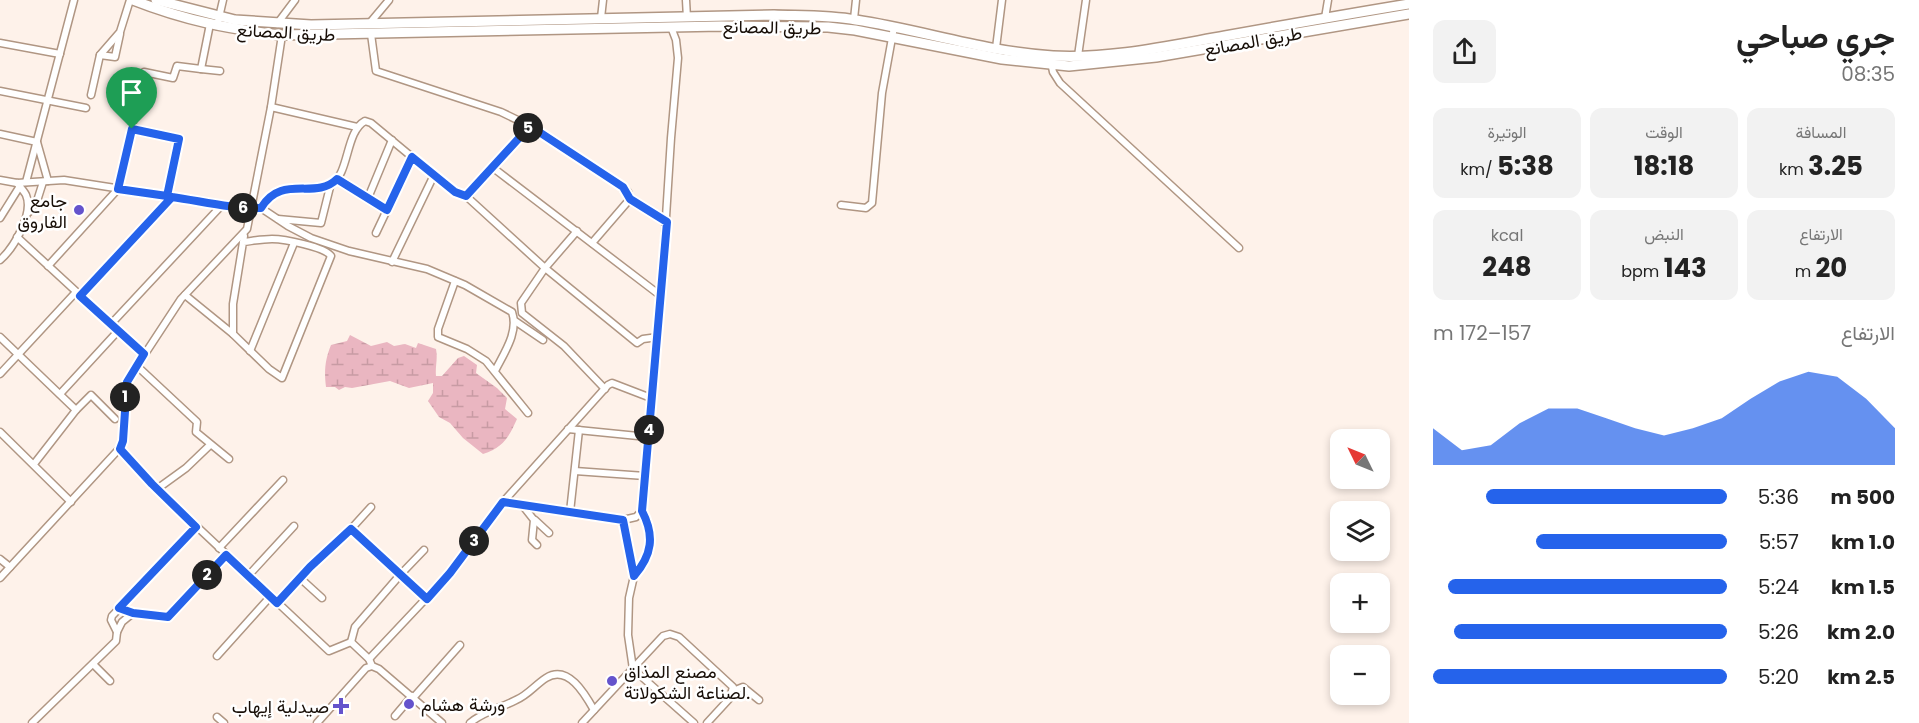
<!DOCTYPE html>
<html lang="ar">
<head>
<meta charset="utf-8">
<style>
	:root { --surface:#fff; --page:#f2f2f2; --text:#222; --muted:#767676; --accent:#2563eb }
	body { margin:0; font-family:Poppins,Vazirmatn,sans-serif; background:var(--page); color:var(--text); direction:rtl; height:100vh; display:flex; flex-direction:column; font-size:22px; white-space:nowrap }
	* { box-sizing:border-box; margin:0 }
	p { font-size:20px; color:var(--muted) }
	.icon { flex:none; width:33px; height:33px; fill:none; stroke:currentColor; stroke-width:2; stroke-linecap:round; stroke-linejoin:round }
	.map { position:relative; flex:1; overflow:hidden; direction:ltr }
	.side { display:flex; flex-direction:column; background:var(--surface); width:510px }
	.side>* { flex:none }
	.needle { width:39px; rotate:313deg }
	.buttons { position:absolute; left:1330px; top:429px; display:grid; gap:12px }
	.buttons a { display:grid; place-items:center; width:60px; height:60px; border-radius:12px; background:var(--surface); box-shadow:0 3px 9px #0003; font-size:30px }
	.pin { position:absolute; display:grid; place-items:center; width:51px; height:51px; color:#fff; margin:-62px -26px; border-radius:50% 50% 50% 0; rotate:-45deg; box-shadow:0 0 6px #0007 }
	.pin .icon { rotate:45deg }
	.km { position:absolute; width:30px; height:30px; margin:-15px; border-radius:50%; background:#222; color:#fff; font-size:16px; line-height:30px; text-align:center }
	.round { display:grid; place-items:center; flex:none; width:63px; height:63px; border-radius:12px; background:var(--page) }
	.overview { display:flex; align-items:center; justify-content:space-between; height:102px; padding:0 24px }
	h1 { font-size:33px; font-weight:700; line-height:45px }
	.figures { display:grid; grid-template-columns:repeat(3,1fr); gap:9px; height:102px; padding:6px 24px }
	.figures div { display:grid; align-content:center; border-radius:12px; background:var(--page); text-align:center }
	.figures b { font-size:26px; font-weight:700 }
	.figures small { font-size:16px; font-weight:400 }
	.figures p { font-size:16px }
	.chart { height:168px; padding:12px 24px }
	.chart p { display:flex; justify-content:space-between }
	.chart svg { width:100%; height:108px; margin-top:6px; fill:var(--accent); opacity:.7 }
	ul { padding:0 24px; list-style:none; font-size:20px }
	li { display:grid; grid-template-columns:96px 72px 1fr; align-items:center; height:45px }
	li i { height:15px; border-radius:8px; background:var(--accent) }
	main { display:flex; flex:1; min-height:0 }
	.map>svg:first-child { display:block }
	.wetland { fill:url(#wetland-marsh) }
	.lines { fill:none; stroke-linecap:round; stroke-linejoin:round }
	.street-casing { stroke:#b09683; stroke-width:9 }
	.primary-casing { stroke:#b09683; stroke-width:12 }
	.street { stroke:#fff; stroke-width:6 }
	.primary { stroke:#fff; stroke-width:9 }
	.route-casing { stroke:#fff; stroke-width:12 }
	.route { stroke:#2563eb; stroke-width:8 }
	.poi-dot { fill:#6453cc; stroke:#fff; stroke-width:2 }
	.labels { text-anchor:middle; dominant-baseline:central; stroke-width:5; stroke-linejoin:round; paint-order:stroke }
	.street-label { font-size:18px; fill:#170e07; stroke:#fff }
	.poi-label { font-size:18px; fill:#170e07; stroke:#fff; text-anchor:end }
</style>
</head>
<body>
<main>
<section class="side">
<div class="overview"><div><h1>جري صباحي</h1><p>08:35</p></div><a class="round"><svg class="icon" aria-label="share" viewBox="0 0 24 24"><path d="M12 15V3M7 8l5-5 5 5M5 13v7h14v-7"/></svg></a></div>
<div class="figures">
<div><p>المسافة</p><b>3.25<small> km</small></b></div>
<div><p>الوقت</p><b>18:18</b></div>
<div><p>الوتيرة</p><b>5:38<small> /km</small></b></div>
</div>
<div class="figures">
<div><p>الارتفاع</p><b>20<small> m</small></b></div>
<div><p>النبض</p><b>143<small> bpm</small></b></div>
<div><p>kcal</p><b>248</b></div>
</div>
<div class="chart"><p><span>الارتفاع</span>157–172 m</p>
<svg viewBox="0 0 160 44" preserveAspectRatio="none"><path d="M0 44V29L10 38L20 36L30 27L40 21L50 21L60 25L70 29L80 32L90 29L100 25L110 17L120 10L130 6L140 8L150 17L160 29V44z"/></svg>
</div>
<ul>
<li><b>500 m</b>5:36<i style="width:82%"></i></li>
<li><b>1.0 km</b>5:57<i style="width:65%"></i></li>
<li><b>1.5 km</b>5:24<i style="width:95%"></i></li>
<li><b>2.0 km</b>5:26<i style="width:93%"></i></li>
<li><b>2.5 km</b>5:20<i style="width:100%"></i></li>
</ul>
</section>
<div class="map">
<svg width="1409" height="723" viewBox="0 0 1409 723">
	<defs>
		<pattern id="wetland-marsh" width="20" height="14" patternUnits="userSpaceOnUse" patternTransform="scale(1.5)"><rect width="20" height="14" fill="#eab6c1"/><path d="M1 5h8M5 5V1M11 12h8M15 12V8" fill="none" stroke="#c89ba4"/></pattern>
	</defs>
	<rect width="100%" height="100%" fill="#fef2ea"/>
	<!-- wetland -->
	<path class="wetland" d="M350 335 371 346 387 342 394 346 405 344 416 348 418 343 436 349C438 359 435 367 436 376H442L458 358 464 356 477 365 476 373 497 388 507 398 505 409 517 419C508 439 503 447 483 454L463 438 450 423 439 417 428 401 433 393V383L409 388 390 381 352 388 345 387 339 390 335 387H326C324 371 325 360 331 345L347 341Z"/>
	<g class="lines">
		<defs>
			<g id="street">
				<polyline points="686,0 687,18"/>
				<polyline points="601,18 603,0"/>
				<polyline points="1325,18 1328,0"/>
				<polyline points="854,19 856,0"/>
				<polyline points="277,24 295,0"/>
				<polyline points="369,24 389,0"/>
				<polyline points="217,26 223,0"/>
				<polyline points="371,34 376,71 501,112 530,126 623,187 628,192 630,199 667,222"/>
				<polyline points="0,43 60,54"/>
				<polyline points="996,48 1002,0"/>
				<polyline points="100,55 115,57 120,34"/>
				<polyline points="1078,56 1086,0"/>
				<polyline points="1051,62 1053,72 1060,83 1239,248"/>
				<polyline points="201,69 220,71"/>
				<polyline points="0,91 86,108"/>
				<polyline points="91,95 100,55 120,32 130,0"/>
				<polyline points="271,107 357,127"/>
				<polyline points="132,129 179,139 167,196"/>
				<polyline points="0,134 37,142 48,181"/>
				<polyline points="412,157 455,192 466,196 545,268 637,343 643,339 658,337"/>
				<polyline points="492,167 661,296"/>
				<polyline points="337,179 387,210"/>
				<path d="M0 180 17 183 64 180 236 207 261 208 288 226 311 238 349 251 427 269 465 285 512 312C519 332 504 353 495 371"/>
				<polyline points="26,182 74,0"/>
				<polyline points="466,196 530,126"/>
				<polyline points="368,198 392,140"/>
				<polyline points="841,205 866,208 872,203 882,93 894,27"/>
				<path d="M261 208C275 185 293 189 318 187 322 187 327 188 331 185 350 173 345 132 365 121L371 123 412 157 376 233"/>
				<polyline points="29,212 37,201 43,182"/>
				<polyline points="0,218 20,186"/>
				<polyline points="278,219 321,223 330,187"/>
				<polyline points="577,231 545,268 521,303 522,313 564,346 605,389"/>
				<polyline points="17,237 144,354"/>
				<path d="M243 242C252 241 262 239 272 239 284 239 325 247 331 256L282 378 269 369 233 334V304L244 236"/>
				<polyline points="592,243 630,199"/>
				<path d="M0 260C14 248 34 213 26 195 24 191 20 187 17 183"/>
				<polyline points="392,262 434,175"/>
				<polyline points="48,266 118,189 144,72 173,78 177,66 201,69 210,24"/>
				<polyline points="455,281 438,329 438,337 467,349 486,361 528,413"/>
				<polyline points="185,295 233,334"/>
				<polyline points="80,296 173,197"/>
				<polyline points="515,321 543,340"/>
				<polyline points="111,324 222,205"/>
				<polyline points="0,337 76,410 34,464"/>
				<polyline points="250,351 294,243"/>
				<polyline points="137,366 197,422 196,432 229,459"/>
				<polyline points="0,374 76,292"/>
				<polyline points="60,394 118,331"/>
				<polyline points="76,410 91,395 115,419"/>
				<polyline points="568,429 648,437"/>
				<polyline points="0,432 71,502"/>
				<polyline points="119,449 157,489 329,651 351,642 369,659 372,666 379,669 442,723"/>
				<polyline points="575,471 645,476"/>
				<polyline points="157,489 186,468 210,445"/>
				<polyline points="503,502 608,385 612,383 651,398"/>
				<polyline points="523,506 623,520 636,517 642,511 661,296 671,138 678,58 676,40 671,27"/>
				<polyline points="570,512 579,430"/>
				<polyline points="535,520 549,533"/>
				<polyline points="623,520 634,576 629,598 628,635 633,669 694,723"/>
				<polyline points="351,529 371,507"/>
				<polyline points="219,548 283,480"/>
				<polyline points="424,550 400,575 427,599"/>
				<polyline points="0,559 10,567"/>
				<polyline points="248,576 294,526"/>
				<path d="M634 576C652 554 655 536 642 511"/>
				<polyline points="0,578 119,449 123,441 127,382 137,366 181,299 247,229 271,107 282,35"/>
				<polyline points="300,578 322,598"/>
				<polyline points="277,603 310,567 351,529 400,575 355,627 351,642"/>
				<polyline points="117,632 111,620 112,616 197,527"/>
				<polyline points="217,656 270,597"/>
				<polyline points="369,659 450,573 503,502 523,506 534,520 532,540 537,545"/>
				<polyline points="93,664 110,681"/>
				<polyline points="733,691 743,687 759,700"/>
				<polyline points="413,698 460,645"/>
				<polyline points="395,716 412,696"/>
				<polyline points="217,717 224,723"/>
				<polyline points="32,723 116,641 117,632 122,622 133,613 168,617 226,555"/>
				<polyline points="317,723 366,668 372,666"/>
				<path d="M470 723C482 712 501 708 516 700 528 695 535 685 546 678 568 664 585 694 594 710"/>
				<polyline points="582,723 663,636 670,634 679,637 733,687 730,698 707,723"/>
			</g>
			<g id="primary">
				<path d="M133 0C184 20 228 29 282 35L721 26 828 27 855 30 1002 59 1069 66 1156 57 1409 14"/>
				<path d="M156 0 235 20 311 25 774 15C801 16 829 15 856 20 922 30 986 52 1053 56 1111 59 1168 46 1225 36 1286 25 1348 14 1409 4"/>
			</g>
		</defs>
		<!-- street casing -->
		<use href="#street" class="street-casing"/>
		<!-- primary casing -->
		<use href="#primary" class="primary-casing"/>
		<!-- street -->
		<use href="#street" class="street"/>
		<!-- primary -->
		<use href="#primary" class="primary"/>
	</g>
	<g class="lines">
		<defs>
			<path id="route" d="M132 129 179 139 167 196 172 197 80 296 144 354 127 382 123 441 120 449 152 484 196 527 119 608 133 613 168 617 226 555 277 603 310 567 351 529 427 599 450 573 503 502 623 520 634 576C652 555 655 536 642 511L667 222 630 199 623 187 530 126 466 196 455 192 412 157 387 210 337 179C315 201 282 173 261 208 231 209 201 201 172 197L167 196 118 189 132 129"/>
		</defs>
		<!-- route casing -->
		<use href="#route" class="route-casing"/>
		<!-- route -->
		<use href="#route" class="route"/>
	</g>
	<!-- markers -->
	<g class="poi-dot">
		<circle cx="79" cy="210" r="6"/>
		<circle cx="612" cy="681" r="6"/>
		<circle cx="409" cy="704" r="6"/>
		<path d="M338 697h6v6h6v6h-6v6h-6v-6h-6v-6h6z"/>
	</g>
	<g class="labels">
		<!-- street labels -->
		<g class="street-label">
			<text transform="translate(772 27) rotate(1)">طريق المصانع</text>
			<text transform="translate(286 32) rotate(3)">طريق المصانع</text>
			<text transform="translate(1253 41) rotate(-10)">طريق المصانع</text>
		</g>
		<!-- poi labels -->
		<g class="poi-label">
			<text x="67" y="200">جامع<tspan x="67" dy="21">الفاروق</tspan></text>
			<text x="624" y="671" text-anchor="start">مصنع المذاق<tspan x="624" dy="21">لصناعة الشكولاتة.</tspan></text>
			<text x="421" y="704" text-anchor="start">ورشة هشام</text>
			<text x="329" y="706">صيدلية إيهاب</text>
		</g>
	</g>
</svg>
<div class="buttons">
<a><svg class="needle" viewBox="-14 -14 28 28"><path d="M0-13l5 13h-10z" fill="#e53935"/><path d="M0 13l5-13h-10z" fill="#767676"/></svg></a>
<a><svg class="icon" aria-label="layers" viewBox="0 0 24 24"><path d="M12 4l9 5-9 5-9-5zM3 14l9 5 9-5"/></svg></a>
<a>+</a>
<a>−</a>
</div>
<div class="pin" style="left:132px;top:129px;background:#1e9e55"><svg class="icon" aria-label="arrive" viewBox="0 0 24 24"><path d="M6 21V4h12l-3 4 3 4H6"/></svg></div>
<b class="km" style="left:125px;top:397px">1</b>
<b class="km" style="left:207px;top:575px">2</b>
<b class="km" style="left:474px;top:541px">3</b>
<b class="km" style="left:649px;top:430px">4</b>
<b class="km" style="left:528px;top:128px">5</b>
<b class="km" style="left:243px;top:208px">6</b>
</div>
</main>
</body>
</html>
